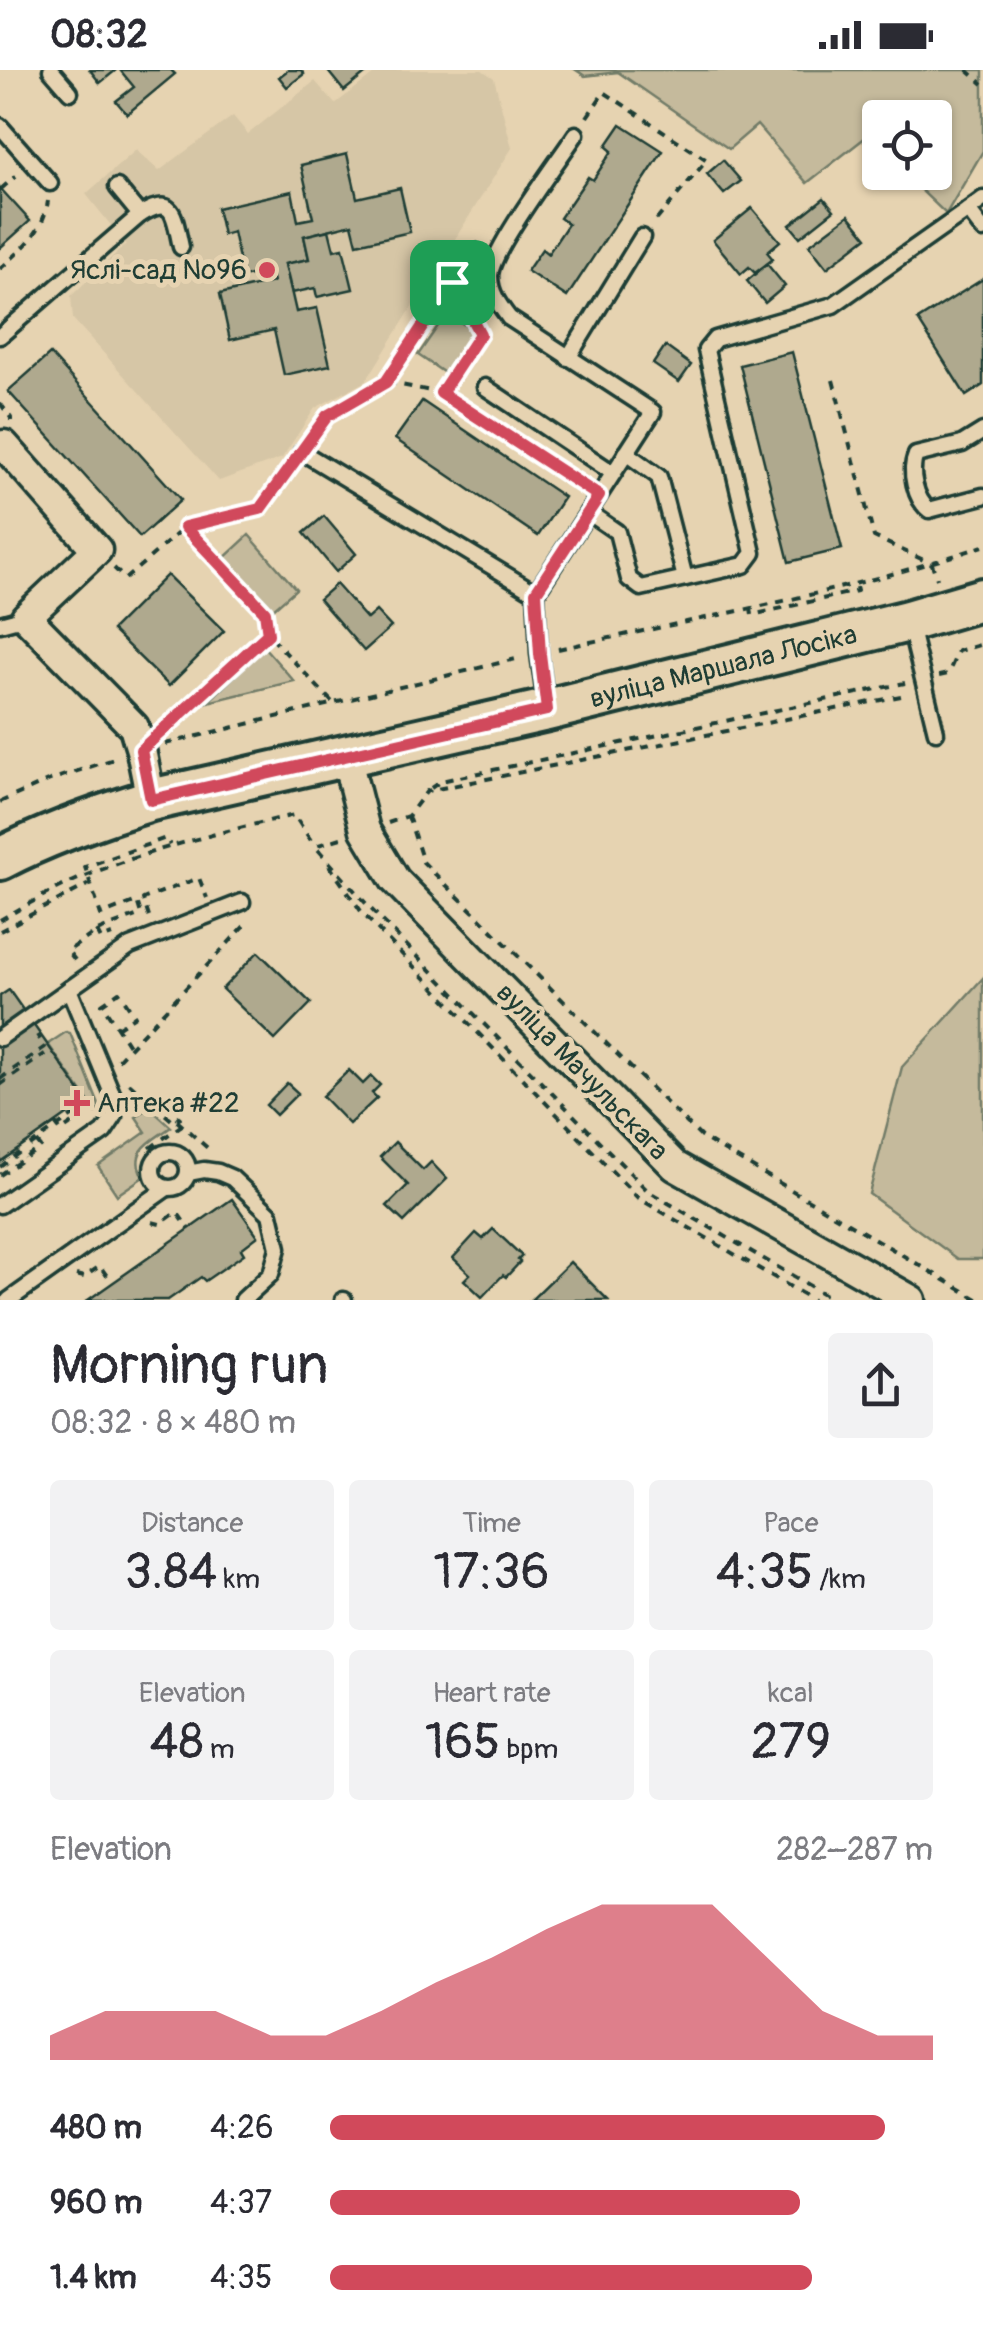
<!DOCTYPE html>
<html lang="en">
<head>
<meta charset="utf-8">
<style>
	:root { --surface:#fff; --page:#f2f2f3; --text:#2b2b33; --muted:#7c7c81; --accent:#d1495b }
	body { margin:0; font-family:Pangolin,sans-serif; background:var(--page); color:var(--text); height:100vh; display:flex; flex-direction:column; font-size:38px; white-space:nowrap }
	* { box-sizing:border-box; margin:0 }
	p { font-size:32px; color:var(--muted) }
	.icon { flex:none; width:55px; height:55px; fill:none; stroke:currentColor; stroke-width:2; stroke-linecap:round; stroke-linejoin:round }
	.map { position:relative; height:1230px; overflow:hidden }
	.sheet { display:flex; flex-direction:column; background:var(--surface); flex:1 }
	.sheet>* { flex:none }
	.fabs { position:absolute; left:862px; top:30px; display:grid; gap:20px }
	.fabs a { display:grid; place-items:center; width:90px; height:90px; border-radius:10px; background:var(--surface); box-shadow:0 2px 8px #0004; font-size:50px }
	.pin { position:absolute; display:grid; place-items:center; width:85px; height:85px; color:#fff; margin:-42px; border-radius:20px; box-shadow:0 5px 15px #0006 }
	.round { display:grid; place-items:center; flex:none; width:105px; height:105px; border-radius:10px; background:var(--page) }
	.overview { display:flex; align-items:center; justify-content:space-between; height:170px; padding:0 50px }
	h1 { font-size:55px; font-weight:600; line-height:75px }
	.figures { display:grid; grid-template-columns:repeat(3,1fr); gap:15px; height:170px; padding:10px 50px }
	.figures div { display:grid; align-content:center; border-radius:10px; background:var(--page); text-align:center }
	.figures b { font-size:50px; font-weight:600 }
	.figures small { font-size:28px; font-weight:400 }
	.figures p { font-size:28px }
	.chart { height:280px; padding:20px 50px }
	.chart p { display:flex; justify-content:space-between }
	.chart svg { width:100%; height:180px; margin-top:10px; fill:var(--accent); opacity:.7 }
	ul { padding:0 50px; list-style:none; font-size:32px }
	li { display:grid; grid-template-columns:160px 120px 1fr; align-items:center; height:75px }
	li i { height:25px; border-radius:12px; background:var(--accent) }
	.status { display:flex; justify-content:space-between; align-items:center; height:70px; padding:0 50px; background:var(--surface); direction:ltr }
	.status svg { height:28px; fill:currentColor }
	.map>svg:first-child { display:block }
	.built { fill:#d6c6a6 }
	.green { fill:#c5ba9c; stroke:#727c68; stroke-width:2.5 }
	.building { fill:#afa98e; stroke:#1f3d34; stroke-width:2.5 }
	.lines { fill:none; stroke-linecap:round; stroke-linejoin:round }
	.service-casing { stroke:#1f3d34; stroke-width:21 }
	.minor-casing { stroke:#1f3d34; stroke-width:35 }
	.secondary-casing { stroke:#1f3d34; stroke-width:48 }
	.path { stroke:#1f3d34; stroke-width:4; stroke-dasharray:8 8; stroke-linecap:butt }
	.service { stroke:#e6d3b1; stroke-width:14 }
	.minor { stroke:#e6d3b1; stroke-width:28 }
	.secondary { stroke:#e6d3b1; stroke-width:40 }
	.route-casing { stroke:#fff; stroke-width:20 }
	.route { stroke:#d1495b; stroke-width:12 }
	.poi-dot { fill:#d1495b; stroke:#e6d3b1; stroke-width:4 }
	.labels { text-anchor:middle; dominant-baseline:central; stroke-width:10; stroke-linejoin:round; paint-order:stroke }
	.poi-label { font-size:28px; fill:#1f3d34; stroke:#e6d3b1; text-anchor:end }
	.street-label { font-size:28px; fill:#1f3d34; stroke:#e6d3b1 }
</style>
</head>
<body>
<div class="status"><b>08:32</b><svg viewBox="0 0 49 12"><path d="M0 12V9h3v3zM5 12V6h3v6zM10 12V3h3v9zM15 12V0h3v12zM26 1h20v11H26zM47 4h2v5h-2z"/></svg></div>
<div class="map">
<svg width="983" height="1230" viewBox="0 0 983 1230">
	<rect width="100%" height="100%" fill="#e6d3b1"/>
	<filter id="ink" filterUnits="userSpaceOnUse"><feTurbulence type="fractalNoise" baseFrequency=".01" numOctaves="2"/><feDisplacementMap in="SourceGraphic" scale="20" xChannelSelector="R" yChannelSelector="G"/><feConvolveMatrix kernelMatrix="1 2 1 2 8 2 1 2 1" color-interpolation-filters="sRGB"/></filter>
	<g filter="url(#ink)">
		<!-- built -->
		<polygon class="built" points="379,0 482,0 494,8 512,78 366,311 315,338 282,388 219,411 73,249 71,226 126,174 86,124 136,80 159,101 233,46 248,64 315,11 335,34"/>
		<!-- green -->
		<g class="green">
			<polygon points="576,0 983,0 983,81 946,144 903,103 935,102 935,48 880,48 880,80 866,67 807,113 757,55 729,79 618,2 585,6"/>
			<polygon points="447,243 475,262 446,304 418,285"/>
			<polygon points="249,465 296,519 271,541 223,489"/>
			<polygon points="264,577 294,611 208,632"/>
			<polygon points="983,908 983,1189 958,1189 869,1124 902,997"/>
			<polygon points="66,962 70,963 99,1035 100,1039 96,1042 48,974"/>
			<path d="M149 1037 171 1057C152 1071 128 1080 143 1107L117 1125 98 1096 146 1062 136 1047Z"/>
		</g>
		<!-- building -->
		<g class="building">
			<polygon points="90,0 116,0 100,13"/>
			<polygon points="120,0 171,0 175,4 127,44 116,31 134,17"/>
			<polygon points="288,0 301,0 304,4 287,17 279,7"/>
			<polygon points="327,0 370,0 344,21"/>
			<polygon points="621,54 663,81 567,227 527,201 542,179 548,184 568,154 560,148 588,107 593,110 612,81 606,76"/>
			<polygon points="347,84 357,128 400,118 410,162 357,174 352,154 304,166 309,189 285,194 296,242 317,238 330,295 284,305 274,260 230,270 220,224 273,212 270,200 243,207 233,162 223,165 217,138 292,121 298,151 313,148 301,95"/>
			<polygon points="723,90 741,111 724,124 707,104"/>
			<polygon points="0,118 30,151 0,178"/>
			<polygon points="824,128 834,140 800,167 790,155"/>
			<polygon points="752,138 780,171 767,182 773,189 755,203 749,197 741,204 713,170"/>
			<polygon points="849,145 867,167 827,198 809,175"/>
			<polygon points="329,160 334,180 343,178 353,219 317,227 315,218 292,223 285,194 309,189 304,166"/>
			<polygon points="767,194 785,216 765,233 747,211"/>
			<polygon points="983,209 983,315 966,326 918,250"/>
			<polygon points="665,276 691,295 679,312 653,294"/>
			<polygon points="792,282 842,479 789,492 740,295"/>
			<polygon points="50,284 181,430 140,467 8,321"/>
			<polygon points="422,331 564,427 538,466 395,369"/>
			<polygon points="324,446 356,484 336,502 304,463"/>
			<polygon points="167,505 224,561 169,616 112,560"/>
			<polygon points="336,514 367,549 376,541 391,557 364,581 319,529"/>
			<polygon points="258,882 311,933 275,970 222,919"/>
			<polygon points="9,920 87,1031 0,1092 0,926"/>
			<polygon points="349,1000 363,1014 371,1006 380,1015 372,1023 377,1028 349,1054 322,1026"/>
			<polygon points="287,1013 298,1023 276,1045 266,1035"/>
			<polygon points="395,1072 423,1100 431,1092 447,1109 404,1152 387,1136 408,1115 380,1087"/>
			<polygon points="232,1129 258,1166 241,1179 244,1184 205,1211 201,1207 168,1230 88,1230"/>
			<polygon points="493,1159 522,1186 518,1190 520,1192 506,1207 503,1205 482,1227 464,1210 470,1204 453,1188 476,1163 483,1169"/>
			<polygon points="570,1192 608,1230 531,1230"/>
		</g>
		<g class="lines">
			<defs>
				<g id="service">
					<polyline points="51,0 70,22"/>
					<polyline points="0,56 50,113"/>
					<polyline points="117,117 140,145"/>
					<polyline points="968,140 983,129"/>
					<path d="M0 266 140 145C175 123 174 147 181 177"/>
					<polyline points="568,288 642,167"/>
					<polyline points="485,317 613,403"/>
					<path d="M983 361 962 374 916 385C909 401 915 429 929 440L983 426"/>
					<polyline points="302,382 536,523"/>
					<polyline points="626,383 659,407 685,508"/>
					<polyline points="588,442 617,462 629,509 641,518 744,495 753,483 706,280 715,269 833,235 968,140 983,160"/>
					<polyline points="0,554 26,547"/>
					<polyline points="910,556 936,662"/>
					<path d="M546 635 539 584 536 523 653 342 509 248C500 236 490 223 490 206 491 180 559 90 576 64"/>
					<polyline points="0,968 130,876 242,832"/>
					<circle cx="170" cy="1100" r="18"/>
					<polyline points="188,1103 204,1100 218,1102 232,1108 270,1144 278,1178 271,1204 243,1230"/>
					<polyline points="0,1135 104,1062 114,1047 114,1028 69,919"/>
					<polyline points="9,1230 167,1118"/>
					<polyline points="343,1230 344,1230"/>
				</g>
				<g id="minor">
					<polyline points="4,375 97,480 26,547 134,657 141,680 151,730"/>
					<polyline points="346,686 365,760 395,810 675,1096 911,1230"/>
				</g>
				<g id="secondary">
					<path id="s1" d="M0 789C48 764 99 746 151 730L547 640 908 551 983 529"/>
				</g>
			</defs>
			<!-- service casing -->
			<use href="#service" class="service-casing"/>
			<!-- minor casing -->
			<use href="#minor" class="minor-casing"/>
			<!-- secondary casing -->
			<use href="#secondary" class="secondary-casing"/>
			<!-- path -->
			<g class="path">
				<polyline points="967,0 983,14"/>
				<polyline points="587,47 604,22 707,90 654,153"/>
				<polyline points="1,119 16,106"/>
				<path d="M0 199C22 179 43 163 48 131"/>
				<polyline points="833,310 874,467 932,494 937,509"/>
				<polyline points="386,312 451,212"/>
				<polyline points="441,323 582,415"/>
				<polyline points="0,333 11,348 11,351"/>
				<polyline points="312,367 327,345 386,312 441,323 479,264 451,212 483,166"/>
				<polyline points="185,457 265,542 268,564 333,633"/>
				<polyline points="114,498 125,509 185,457 260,439 292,396"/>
				<polyline points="751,537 752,545 857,521 855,513"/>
				<path d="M558 579C700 548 846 523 983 476"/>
				<polyline points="939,606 948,604 958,581 983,574"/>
				<polyline points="163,660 267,565"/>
				<polyline points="165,674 520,588"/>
				<polyline points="431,718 441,711 905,613"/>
				<polyline points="0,732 50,710 117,688"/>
				<polyline points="408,746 423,792 701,1067 979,1230"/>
				<polyline points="388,753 408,746 427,721 906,625"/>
				<polyline points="341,768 315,776 370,838 648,1121 834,1230"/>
				<polyline points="329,795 363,844 638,1128 813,1230"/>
				<polyline points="149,847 143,829 199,808 207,828"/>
				<path d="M0 850C25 836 50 821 76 810 146 780 221 762 294 745L314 775"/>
				<polyline points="0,861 89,814"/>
				<polyline points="97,861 101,869 112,865"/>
				<polyline points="75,890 68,881 97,861 141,844 137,831 101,845 85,797 166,768 170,775"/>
				<polyline points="117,958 135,946 119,922 102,934 130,977"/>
				<polyline points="118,990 248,852"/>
				<polyline points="0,1009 45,977 37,965"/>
				<polyline points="129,1013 175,1053 180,1048 150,1022 146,1028"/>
				<polyline points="0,1015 45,984"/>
				<polyline points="74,1042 84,1034"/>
				<polyline points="77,1046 88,1038 89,1040"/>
				<polyline points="177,1051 211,1081"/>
				<polyline points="55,1053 61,1061 90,1041"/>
				<polyline points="30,1076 75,1044"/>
				<polyline points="150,1078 182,1055"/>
				<polyline points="0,1097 20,1082 24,1088"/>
				<polyline points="0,1105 41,1077 36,1071"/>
				<polyline points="152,1152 160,1154 177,1142 189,1159"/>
				<polyline points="76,1205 84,1207 100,1196 112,1213"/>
			</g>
			<!-- service -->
			<use href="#service" class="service"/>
			<!-- minor -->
			<use href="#minor" class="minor"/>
			<!-- secondary -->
			<use href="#secondary" class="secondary"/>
		</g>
	</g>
	<g class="lines" filter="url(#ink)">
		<defs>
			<polygon id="route" points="452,212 480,264 441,323 599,426 536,522 540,584 547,640 151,730 141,680 268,564 265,542 185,457 260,439 327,346 386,312"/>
		</defs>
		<!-- route casing -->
		<use href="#route" class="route-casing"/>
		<!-- route -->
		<use href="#route" class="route"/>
	</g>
	<!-- markers -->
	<g class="poi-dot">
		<circle cx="267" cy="200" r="10"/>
		<path d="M72 1018h10v10h10v10h-10v10h-10v-10h-10v-10h10z"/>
	</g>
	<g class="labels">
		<!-- poi labels -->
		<g class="poi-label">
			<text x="247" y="200">Яслі-сад №96</text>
			<text x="97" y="1033" text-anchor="start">Аптека #22</text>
		</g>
		<!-- street labels -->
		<g class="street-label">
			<text stroke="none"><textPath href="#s1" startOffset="750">вуліца Маршала Лосіка</textPath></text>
			<text transform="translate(582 1002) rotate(46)">вуліца Мачульскага</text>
		</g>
	</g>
</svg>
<div class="fabs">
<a><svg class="icon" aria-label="locate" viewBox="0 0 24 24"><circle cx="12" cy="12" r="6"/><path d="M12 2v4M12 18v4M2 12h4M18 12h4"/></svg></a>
</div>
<div class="pin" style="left:452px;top:212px;background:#1e9e55"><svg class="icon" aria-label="arrive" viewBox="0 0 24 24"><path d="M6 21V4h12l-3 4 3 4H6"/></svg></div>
</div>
<section class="sheet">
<div class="overview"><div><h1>Morning run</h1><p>08:32 · 8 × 480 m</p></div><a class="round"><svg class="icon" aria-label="share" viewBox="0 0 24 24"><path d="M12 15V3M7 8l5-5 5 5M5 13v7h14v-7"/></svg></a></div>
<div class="figures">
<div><p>Distance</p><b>3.84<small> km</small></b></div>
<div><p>Time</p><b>17:36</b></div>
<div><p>Pace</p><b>4:35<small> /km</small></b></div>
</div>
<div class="figures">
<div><p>Elevation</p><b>48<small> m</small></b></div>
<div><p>Heart rate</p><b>165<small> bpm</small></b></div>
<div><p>kcal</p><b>279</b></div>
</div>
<div class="chart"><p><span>Elevation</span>282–287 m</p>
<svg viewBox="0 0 160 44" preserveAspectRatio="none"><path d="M0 44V38L10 32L20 32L30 32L40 38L50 38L60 32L70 25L80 19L90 12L100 6L110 6L120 6L130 19L140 32L150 38L160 38V44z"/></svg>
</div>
<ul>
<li><b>480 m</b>4:26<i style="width:92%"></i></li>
<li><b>960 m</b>4:37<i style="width:78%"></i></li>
<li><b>1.4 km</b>4:35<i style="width:80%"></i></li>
</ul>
</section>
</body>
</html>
